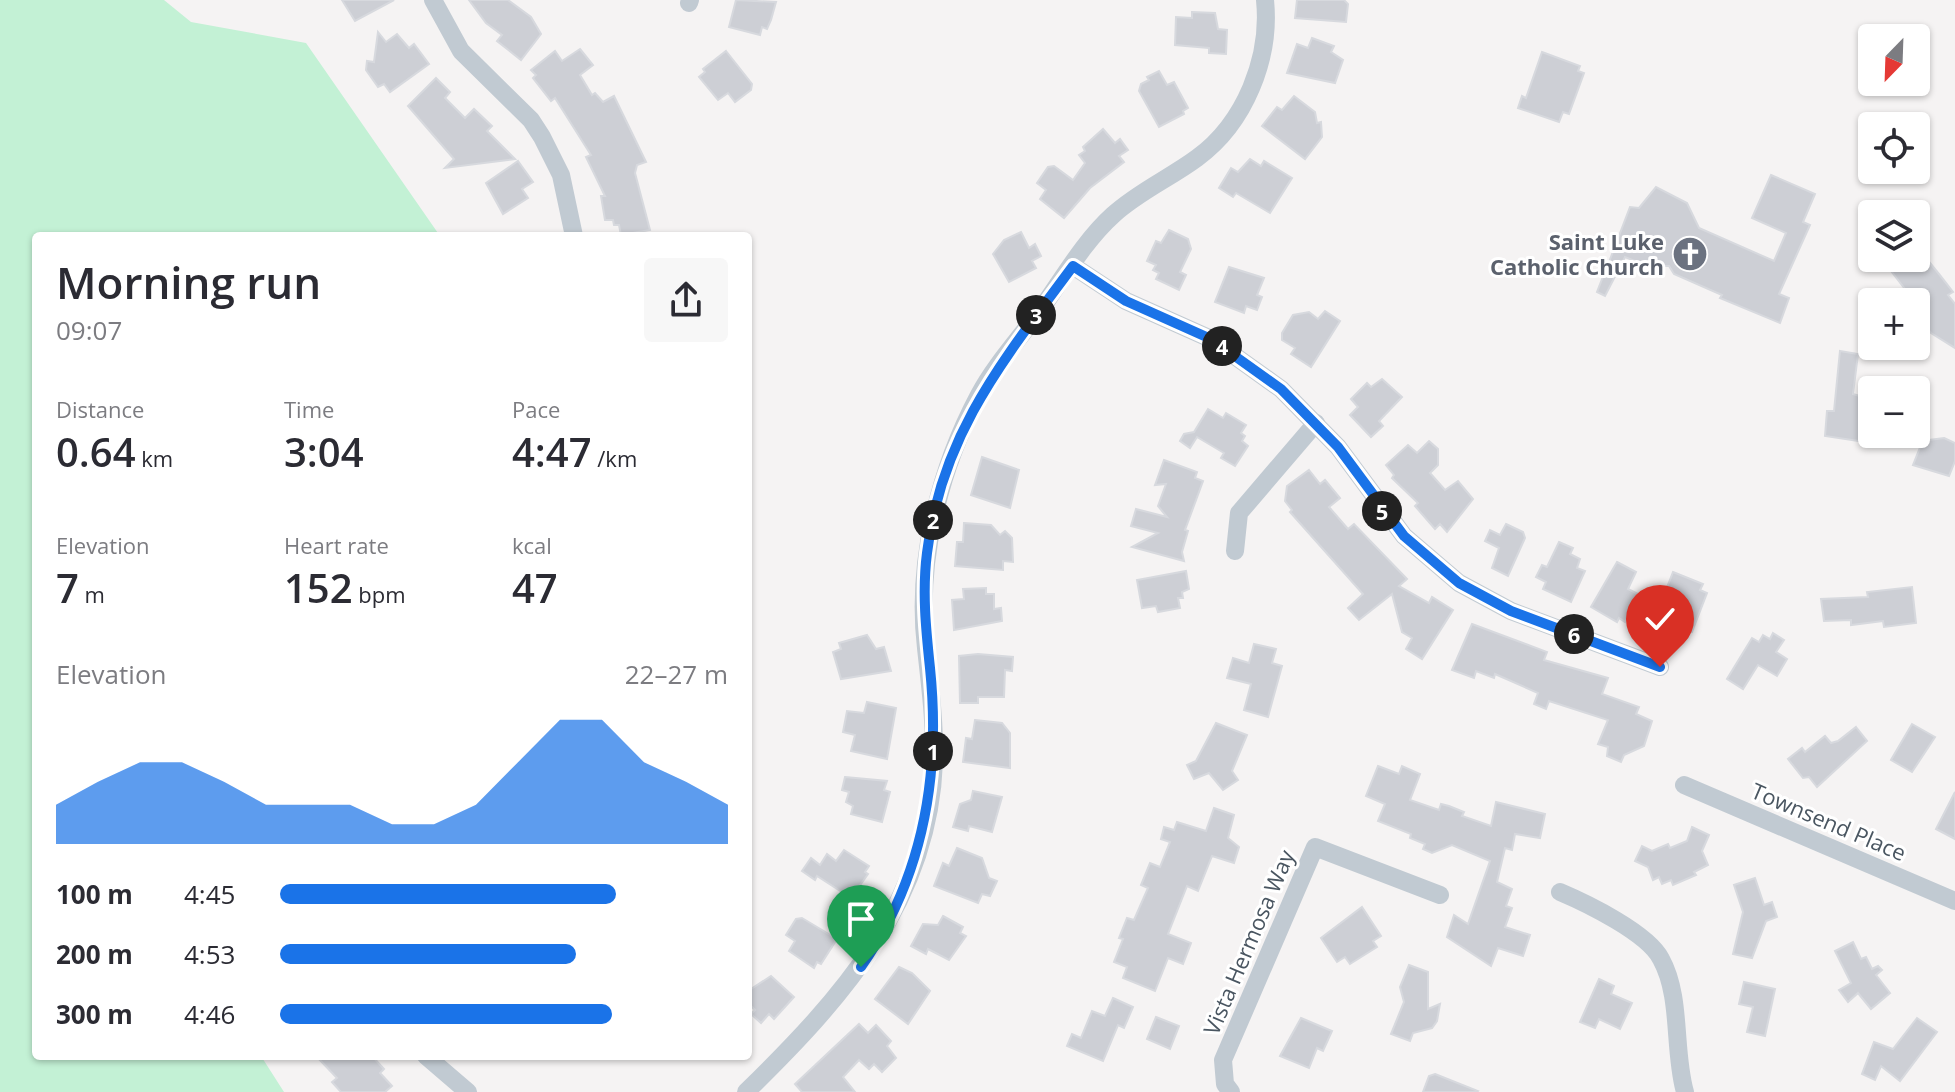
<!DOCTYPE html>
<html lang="en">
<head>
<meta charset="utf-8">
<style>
	:root { --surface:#fff; --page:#f7f7f7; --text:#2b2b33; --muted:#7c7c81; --accent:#1a73e8 }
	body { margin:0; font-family:"Open Sans",sans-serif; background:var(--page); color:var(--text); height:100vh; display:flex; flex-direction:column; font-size:30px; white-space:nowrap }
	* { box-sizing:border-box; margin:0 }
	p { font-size:26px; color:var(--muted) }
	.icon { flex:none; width:44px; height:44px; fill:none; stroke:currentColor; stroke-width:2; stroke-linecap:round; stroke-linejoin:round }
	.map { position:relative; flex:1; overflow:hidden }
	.drawer { position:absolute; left:32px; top:232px; width:720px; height:828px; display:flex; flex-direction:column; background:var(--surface); border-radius:8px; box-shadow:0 2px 6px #0004 }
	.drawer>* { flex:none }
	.needle { width:52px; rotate:203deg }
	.tools { position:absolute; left:1858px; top:24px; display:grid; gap:16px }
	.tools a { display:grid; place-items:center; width:72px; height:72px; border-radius:8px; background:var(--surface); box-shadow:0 2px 6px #0004; font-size:40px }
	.pin { position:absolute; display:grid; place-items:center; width:68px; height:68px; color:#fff; margin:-82px -34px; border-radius:50% 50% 50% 0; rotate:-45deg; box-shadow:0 0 8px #0007 }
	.pin .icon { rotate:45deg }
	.km { position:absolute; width:40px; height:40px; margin:-20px; border-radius:50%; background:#222; color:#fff; font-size:22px; line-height:40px; text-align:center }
	.round { display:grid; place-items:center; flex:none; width:84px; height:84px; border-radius:8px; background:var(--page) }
	.head { display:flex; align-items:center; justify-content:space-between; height:136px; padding:0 24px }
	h1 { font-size:44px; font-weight:600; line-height:60px }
	.stats { display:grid; grid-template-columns:repeat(3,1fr); gap:12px; height:136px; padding:8px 24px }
	.stats div { display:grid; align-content:center }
	.stats b { font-size:40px; font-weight:600 }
	.stats small { font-size:22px; font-weight:400 }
	.stats p { font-size:22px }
	.chart { height:224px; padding:16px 24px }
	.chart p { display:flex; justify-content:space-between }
	.chart svg { width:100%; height:144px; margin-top:8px; fill:var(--accent); opacity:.7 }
	ul { padding:0 24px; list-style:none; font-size:26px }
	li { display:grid; grid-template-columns:128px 96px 1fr; align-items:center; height:60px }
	li i { height:20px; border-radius:10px; background:var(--accent) }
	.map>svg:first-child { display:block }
	.green { fill:#c3f1d5 }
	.building { fill:#cdcfd5; stroke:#d7d9de; stroke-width:2 }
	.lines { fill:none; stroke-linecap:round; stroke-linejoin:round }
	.minor { stroke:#c1cad2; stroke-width:18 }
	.route-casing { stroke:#fff; stroke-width:16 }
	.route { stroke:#1a73e8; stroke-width:10 }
	.labels { text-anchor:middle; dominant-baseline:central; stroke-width:6; stroke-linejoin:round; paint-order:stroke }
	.worship-label { font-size:22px; font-weight:bold; fill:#5b616d; stroke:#fff; text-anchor:end }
	.street-label { font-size:22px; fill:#4a5661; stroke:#fff }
</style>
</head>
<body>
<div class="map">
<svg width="1955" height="1092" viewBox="0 0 1955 1092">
	<rect width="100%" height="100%" fill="#f5f3f3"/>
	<!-- green -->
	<polygon class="green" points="0,0 164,0 191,22 306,43 440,236 36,236 36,1056 261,1056 284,1092 0,1092"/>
	<!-- building -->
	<g class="building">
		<polygon points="342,0 394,0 355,21"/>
		<polygon points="469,0 508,0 531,17 541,34 521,60 497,41 502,35 486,23"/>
		<polygon points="736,0 776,2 771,20 767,29 762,27 760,35 729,27"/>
		<polygon points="1297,0 1344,0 1348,4 1346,22 1295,18"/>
		<polygon points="1192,12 1215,13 1218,29 1227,30 1226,54 1209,53 1209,48 1175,45 1176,17 1192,18"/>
		<polygon points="378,32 386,42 397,34 409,48 414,44 429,64 390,92 384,84 378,87 366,70 367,61 374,62"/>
		<polygon points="1312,38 1334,46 1331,52 1343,60 1335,83 1287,73 1297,44 1308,48"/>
		<polygon points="580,49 593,65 580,75 592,95 595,93 603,102 614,96 646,162 637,165 635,173 650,230 621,235 619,225 614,225 613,220 605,220 601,196 605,196 586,157 591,155 555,98 551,101 533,78 536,75 531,70 555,51 562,61"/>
		<polygon points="726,51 752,84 751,90 735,102 728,93 718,100 699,77 705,72 703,69"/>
		<polygon points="1542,52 1580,66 1578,71 1584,73 1569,114 1563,112 1559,122 1518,108 1522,96 1526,98"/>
		<polygon points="1159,71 1167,85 1174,82 1188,108 1183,111 1184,114 1159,127 1139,91 1141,84 1149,80 1147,77"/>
		<polygon points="436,78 450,92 445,98 465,118 474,109 492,126 487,131 515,159 445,168 454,159 408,106"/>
		<polygon points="1294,96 1315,112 1317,123 1321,122 1322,137 1305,159 1262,126 1277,107 1282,110"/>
		<polygon points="1103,129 1115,143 1120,139 1128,150 1119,156 1124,162 1090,188 1064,218 1040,199 1046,190 1037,183 1048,167 1054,166 1073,180 1085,163 1079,155 1085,151 1083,147"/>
		<polygon points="1250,159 1261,166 1264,161 1292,178 1270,213 1236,193 1233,197 1219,188 1231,168 1238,172"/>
		<polygon points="518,161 533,182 522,189 528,198 503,214 486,183"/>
		<polygon points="1771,175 1815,194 1803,222 1810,225 1779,294 1789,298 1780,323 1720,298 1722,295 1674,274 1669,266 1647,266 1625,257 1605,296 1597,292 1604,274 1601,272 1606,260 1609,262 1630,207 1639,208 1656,187 1687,203 1699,228 1774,261 1786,233 1752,218"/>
		<polygon points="1169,230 1188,239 1191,249 1180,272 1186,275 1179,290 1156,279 1159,273 1153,270 1156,265 1147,261 1156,241 1161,243"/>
		<polygon points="1021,232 1029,248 1035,244 1041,256 1032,261 1036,268 1009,282 993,254 1004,240"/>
		<polygon points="1881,258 1907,258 1914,268 1926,258 1939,274 1953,292 1948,295 1955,304 1955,348 1931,333 1916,313 1916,302 1907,302 1903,296 1908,293"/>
		<polygon points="1229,267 1264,278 1257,295 1262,297 1257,310 1246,306 1244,313 1215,302"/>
		<polygon points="1325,311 1340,321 1311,367 1291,354 1295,348 1282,340 1282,333 1293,315 1309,312 1318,319"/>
		<polygon points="1840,351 1858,354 1853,394 1870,399 1868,418 1872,418 1872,443 1825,436 1827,411 1834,411"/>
		<polygon points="1382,379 1402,397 1379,421 1383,426 1371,437 1350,415 1358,407 1351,399 1367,383 1371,387"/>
		<polygon points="1208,409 1223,418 1226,413 1246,425 1241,433 1245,436 1242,441 1248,446 1235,466 1221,458 1224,453 1197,437 1190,448 1180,441 1184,434 1194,432"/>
		<polygon points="1944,438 1955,443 1955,461 1949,476 1913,465 1921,445 1929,440"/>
		<polygon points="1429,441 1438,449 1438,465 1430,473 1445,490 1458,481 1473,499 1447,532 1440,524 1435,529 1415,506 1418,503 1392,478 1394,475 1386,465 1408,445 1417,453"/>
		<polygon points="982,457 1019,470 1010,508 971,495"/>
		<polygon points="1164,460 1197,472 1195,478 1203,481 1185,530 1188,531 1182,552 1184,561 1132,547 1158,533 1131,526 1136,509 1167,517 1158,506 1166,484 1155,485"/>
		<polygon points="1309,470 1320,484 1325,480 1340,498 1329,507 1348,529 1354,524 1407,579 1399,586 1429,603 1432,597 1453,610 1422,659 1406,649 1412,638 1402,632 1392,594 1359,620 1348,608 1363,594 1290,512 1292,510 1285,501 1287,486"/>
		<polygon points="964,523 991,525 1000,535 1005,531 1012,538 1013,562 1003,561 1003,570 955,566 957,542 963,542"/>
		<polygon points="1506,524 1523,532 1525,538 1508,576 1492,568 1499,548 1485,541 1490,530 1500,535"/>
		<polygon points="1559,542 1573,548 1570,554 1580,559 1577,568 1585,571 1571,602 1543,589 1546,582 1536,577 1542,565 1547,567"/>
		<polygon points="1617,562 1636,572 1628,589 1640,595 1625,622 1619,618 1617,622 1591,607"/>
		<polygon points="1186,571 1189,589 1182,592 1183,598 1178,598 1180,608 1158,612 1156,606 1142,608 1137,580"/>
		<polygon points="1673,572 1703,584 1700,590 1707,593 1692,632 1655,618"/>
		<polygon points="1912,587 1916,623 1884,627 1883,621 1851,625 1851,620 1824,621 1821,599 1868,597 1867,592"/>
		<polygon points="986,588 986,594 994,594 994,609 1001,608 1002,621 954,630 952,600 964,599 963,589"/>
		<polygon points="1472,624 1547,652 1544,660 1608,678 1602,694 1639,707 1636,714 1652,721 1644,746 1624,755 1621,762 1607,756 1608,747 1598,744 1608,720 1549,701 1546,709 1534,704 1538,693 1495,674 1494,678 1476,671 1474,678 1452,670"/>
		<polygon points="1773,633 1784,640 1776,652 1787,659 1777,676 1758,665 1743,689 1727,679 1752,638 1759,642 1763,635 1770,639"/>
		<polygon points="867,635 876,649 884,647 891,671 841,679 833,652 841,649 839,643"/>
		<polygon points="1254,644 1276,649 1272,663 1282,666 1268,717 1244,710 1251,684 1227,678 1233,658 1249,663"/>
		<polygon points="978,654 1013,657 1012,671 1005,670 1004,697 978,697 978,703 960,703 959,656"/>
		<polygon points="867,702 896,708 887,759 851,751 855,735 843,732 847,711 864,713"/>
		<polygon points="975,720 1002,723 1010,733 1010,768 963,762 966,738 972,739"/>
		<polygon points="1216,723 1247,735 1232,771 1238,780 1223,790 1209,773 1194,779 1187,765 1196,761"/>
		<polygon points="1912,724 1935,737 1912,772 1891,760"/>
		<polygon points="1856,727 1867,741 1817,787 1809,777 1803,778 1788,759 1802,748 1805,752 1825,736 1831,743 1838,741"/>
		<polygon points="1378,766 1399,774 1402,766 1420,774 1410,800 1439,810 1441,804 1449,806 1464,812 1462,816 1491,826 1496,802 1545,814 1540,838 1515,834 1512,850 1505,848 1497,882 1512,889 1506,906 1512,908 1505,927 1530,935 1523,956 1498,948 1491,966 1447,937 1454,915 1468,924 1490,861 1452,845 1432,853 1423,849 1425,844 1410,838 1411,834 1378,821 1385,804 1366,796"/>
		<polygon points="845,777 887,781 884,790 890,792 882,822 851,814 853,806 846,802 849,792 842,790"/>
		<polygon points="973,791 1002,797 992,832 969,826 968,831 953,827 960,804 971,800"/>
		<polygon points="1955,792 1955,839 1936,829"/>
		<polygon points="1214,808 1234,815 1228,838 1239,847 1234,863 1212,856 1198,891 1187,886 1168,934 1191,943 1183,964 1168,958 1155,991 1123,978 1127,967 1114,962 1123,939 1119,938 1127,918 1134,920 1148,888 1141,885 1150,863 1160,867 1170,842 1161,839 1164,827 1174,830 1177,822 1206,831"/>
		<polygon points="1692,827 1709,835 1702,851 1708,865 1694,872 1696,875 1673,885 1671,880 1662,884 1659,877 1653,880 1648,867 1635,861 1642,846 1652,851 1668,844 1670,848 1687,841"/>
		<polygon points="957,848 982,858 989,878 997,881 990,896 982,894 978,903 934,886 943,863 949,866"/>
		<polygon points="844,850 869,866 865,872 868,874 851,898 817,876 815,880 802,871 811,858 820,865 827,854 836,861"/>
		<polygon points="1755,878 1764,905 1772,902 1777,917 1766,921 1752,958 1733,954 1743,912 1734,885"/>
		<polygon points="1362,907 1381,936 1373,941 1377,947 1350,964 1345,957 1337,962 1321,938"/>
		<polygon points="943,916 963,927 960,933 966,936 949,960 928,949 926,954 911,946 923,924 938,925"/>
		<polygon points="802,918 837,939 821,964 817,962 814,968 789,951 795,941 786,935 796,919"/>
		<polygon points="1853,942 1861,959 1866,957 1872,969 1878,966 1882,970 1876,975 1890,993 1871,1009 1858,993 1848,1002 1839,990 1851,983 1835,951"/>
		<polygon points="1409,965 1428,972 1428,1009 1440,1004 1437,1021 1432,1028 1413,1033 1410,1041 1391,1034 1404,1002 1400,987"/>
		<polygon points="899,967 912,973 930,991 908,1024 875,999"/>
		<polygon points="771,976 794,997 774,1019 769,1014 761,1023 751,1014 755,1010 748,1003 748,991"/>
		<polygon points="1599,979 1614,986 1611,994 1632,1003 1620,1029 1599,1019 1595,1028 1580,1022"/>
		<polygon points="1744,982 1775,989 1765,1036 1747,1032 1753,1007 1739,1004"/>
		<polygon points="1113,998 1133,1007 1124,1028 1118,1025 1103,1061 1067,1046 1072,1034 1081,1038 1092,1011 1105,1016"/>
		<polygon points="1156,1017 1179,1026 1170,1049 1147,1039"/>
		<polygon points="1301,1018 1332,1031 1323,1051 1317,1048 1309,1068 1280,1056"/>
		<polygon points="1917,1018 1937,1032 1900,1081 1881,1066 1875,1080 1862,1074 1874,1042 1893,1049"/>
		<polygon points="859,1024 868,1033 876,1025 891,1041 887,1046 896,1058 882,1072 874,1064 869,1069 859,1060 843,1077 855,1092 802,1092 795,1084"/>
		<polygon points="316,1056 372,1056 384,1069 380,1073 392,1086 385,1092 341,1092 332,1082 337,1078"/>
		<polygon points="1435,1074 1478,1091 1477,1092 1423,1092 1429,1076"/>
	</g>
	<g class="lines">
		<!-- minor -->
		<g class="minor">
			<polyline points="433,0 461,51 531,120 542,137 561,175 574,236"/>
			<polyline points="689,3 690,0"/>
			<polyline points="1073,266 1126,301 1211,339 1281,389 1338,447 1404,536 1459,583 1511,611 1660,667"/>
			<polyline points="1235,551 1239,513 1316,423"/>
			<polyline points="1684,785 1955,901"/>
			<path d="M1560 892C1586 903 1648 933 1661 959 1682 997 1673 1050 1685 1092"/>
			<polyline points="426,1056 468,1092"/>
			<path d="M746 1092C840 1000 929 903 934 762 935 724 930 685 926 648 916 562 939 470 979 395 995 365 1019 339 1039 312 1062 280 1084 241 1113 215 1138 192 1170 178 1197 158 1245 123 1271 58 1265 0"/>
			<polyline points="1231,1092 1225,1084 1223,1060 1315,847 1440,895"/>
		</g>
	</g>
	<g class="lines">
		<defs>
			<path id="route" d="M861 967C923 878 941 775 930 668 926 630 922 592 927 553 941 434 1005 358 1073 266L1126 301 1211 339 1281 389 1338 447 1404 536 1459 583 1511 611 1660 667"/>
		</defs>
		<!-- route casing -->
		<use href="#route" class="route-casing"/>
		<!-- route -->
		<use href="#route" class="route"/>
	</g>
	<!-- icons -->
	<defs>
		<symbol id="church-disc" viewBox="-11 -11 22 22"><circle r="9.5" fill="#6b7280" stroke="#fff"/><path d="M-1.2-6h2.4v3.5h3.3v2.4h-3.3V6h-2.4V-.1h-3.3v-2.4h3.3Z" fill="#fff"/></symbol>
	</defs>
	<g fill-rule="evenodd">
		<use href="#church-disc" x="1670" y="234" width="40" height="40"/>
	</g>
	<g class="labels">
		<!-- worship labels -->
		<g class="worship-label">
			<text x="1664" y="241">Saint Luke<tspan x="1664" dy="25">Catholic Church</tspan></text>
		</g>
		<!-- street labels -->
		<g class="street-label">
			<text transform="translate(1829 821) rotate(23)">Townsend Place</text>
			<text transform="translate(1248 942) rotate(-67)">Vista Hermosa Way</text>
		</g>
	</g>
</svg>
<div class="tools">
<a><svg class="needle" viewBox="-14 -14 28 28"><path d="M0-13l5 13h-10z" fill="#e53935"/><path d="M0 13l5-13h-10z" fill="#7c7c81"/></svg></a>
<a><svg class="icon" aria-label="locate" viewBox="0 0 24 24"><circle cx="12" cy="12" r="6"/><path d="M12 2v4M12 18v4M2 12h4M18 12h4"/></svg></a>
<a><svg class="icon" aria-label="layers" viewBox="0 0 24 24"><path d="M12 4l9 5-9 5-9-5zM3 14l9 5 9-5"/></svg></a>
<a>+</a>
<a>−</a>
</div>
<div class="pin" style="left:861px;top:967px;background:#1e9e55"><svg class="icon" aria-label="arrive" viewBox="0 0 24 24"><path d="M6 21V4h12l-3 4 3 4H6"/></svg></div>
<div class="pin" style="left:1660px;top:667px;background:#d93025"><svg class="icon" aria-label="check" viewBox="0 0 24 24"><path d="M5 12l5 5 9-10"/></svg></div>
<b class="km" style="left:933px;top:751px">1</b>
<b class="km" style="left:933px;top:520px">2</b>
<b class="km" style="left:1036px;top:315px">3</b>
<b class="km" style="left:1222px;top:346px">4</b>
<b class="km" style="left:1382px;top:511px">5</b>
<b class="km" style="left:1574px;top:634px">6</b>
<section class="drawer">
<div class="head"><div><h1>Morning run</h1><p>09:07</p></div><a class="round"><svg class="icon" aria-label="share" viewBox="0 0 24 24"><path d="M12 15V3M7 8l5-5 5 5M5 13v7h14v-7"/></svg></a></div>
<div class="stats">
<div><p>Distance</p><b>0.64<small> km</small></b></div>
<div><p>Time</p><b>3:04</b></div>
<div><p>Pace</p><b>4:47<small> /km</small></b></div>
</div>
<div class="stats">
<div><p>Elevation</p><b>7<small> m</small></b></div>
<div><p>Heart rate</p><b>152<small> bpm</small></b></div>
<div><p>kcal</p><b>47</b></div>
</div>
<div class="chart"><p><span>Elevation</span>22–27 m</p>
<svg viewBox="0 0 160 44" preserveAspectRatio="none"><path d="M0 44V32L10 25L20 19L30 19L40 25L50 32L60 32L70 32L80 38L90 38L100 32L110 19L120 6L130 6L140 19L150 25L160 32V44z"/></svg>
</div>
<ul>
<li><b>100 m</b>4:45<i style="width:75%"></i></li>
<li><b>200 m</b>4:53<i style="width:66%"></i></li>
<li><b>300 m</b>4:46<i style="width:74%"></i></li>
</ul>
</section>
</div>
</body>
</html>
